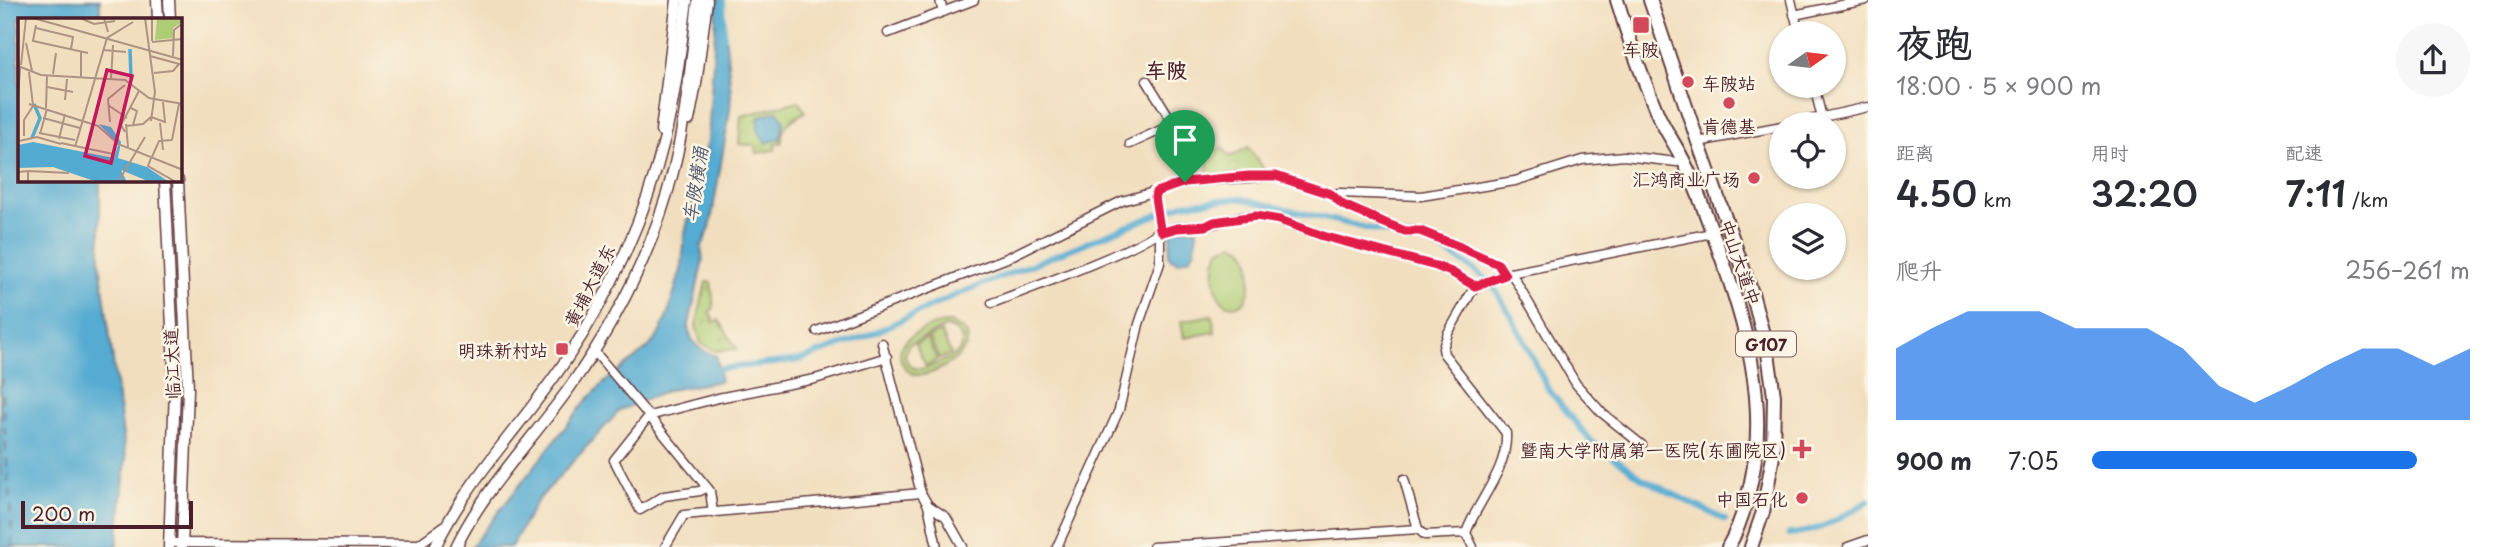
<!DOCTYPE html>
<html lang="zh">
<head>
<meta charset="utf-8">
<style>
	:root { --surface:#fff; --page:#f7f7f7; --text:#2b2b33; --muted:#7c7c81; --accent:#1a73e8 }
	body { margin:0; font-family:"Playpen Sans","LXGW WenKai TC",sans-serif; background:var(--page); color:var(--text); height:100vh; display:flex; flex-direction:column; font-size:26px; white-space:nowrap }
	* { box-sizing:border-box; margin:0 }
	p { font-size:23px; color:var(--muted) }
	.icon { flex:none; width:38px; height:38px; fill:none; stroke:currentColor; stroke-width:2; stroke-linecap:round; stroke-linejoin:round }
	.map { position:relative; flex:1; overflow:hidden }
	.details { display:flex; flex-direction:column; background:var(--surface); width:630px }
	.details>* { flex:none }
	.needle { width:46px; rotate:76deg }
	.controls { position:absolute; left:1769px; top:21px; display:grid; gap:14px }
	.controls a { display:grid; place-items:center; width:77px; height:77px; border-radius:50%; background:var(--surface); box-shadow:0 2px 5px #0004; font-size:35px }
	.scale { position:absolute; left:21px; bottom:18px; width:172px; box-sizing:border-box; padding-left:7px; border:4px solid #4a1f2b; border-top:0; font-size:19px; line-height:24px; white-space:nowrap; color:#4a1f2b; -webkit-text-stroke:5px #fcf5e5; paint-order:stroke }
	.pin { position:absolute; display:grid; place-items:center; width:60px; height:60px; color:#fff; margin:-72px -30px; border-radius:50% 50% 50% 0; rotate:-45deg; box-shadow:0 0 7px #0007 }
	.pin .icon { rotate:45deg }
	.round { display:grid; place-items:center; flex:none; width:74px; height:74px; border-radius:37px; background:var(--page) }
	.summary { display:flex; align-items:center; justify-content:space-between; height:119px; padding:0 28px }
	h1 { font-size:38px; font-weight:600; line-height:52px }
	.figures { display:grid; grid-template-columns:repeat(3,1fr); gap:10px; height:119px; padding:7px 28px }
	.figures div { display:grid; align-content:center }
	.figures b { font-size:35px; font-weight:600 }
	.figures small { font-size:19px; font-weight:400 }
	.figures p { font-size:19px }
	.chart { height:196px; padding:14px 28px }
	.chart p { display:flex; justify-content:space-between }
	.chart svg { width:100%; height:126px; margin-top:7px; fill:var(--accent); opacity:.7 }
	ul { padding:0 28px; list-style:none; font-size:23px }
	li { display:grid; grid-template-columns:112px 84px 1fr; align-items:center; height:52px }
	li i { height:18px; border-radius:9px; background:var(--accent) }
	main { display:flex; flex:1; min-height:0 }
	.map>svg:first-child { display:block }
	.park { fill:url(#park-crowns); stroke:#7c764f; stroke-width:2 }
	.garden { fill:#aecc73; stroke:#7c764f; stroke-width:2; fill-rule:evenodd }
	.water { fill:#54abd1; stroke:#4f657e; stroke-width:2 }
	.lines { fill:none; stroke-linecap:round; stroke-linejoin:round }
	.canal { stroke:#54abd1; stroke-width:6 }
	.ferry { stroke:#4e576d; stroke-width:2; stroke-dasharray:9 7; stroke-linecap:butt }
	.minor-casing { stroke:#633c41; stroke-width:11 }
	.major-casing { stroke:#633c41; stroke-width:13 }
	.highway-casing { stroke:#633c41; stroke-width:16 }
	.minor { stroke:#fff; stroke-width:8 }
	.major { stroke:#fff; stroke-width:10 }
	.highway { stroke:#fff; stroke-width:12 }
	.route-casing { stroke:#fff; stroke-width:14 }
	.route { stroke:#e11d48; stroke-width:9 }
	.poi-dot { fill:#d1495b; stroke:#fcf5e5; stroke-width:2.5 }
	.labels { text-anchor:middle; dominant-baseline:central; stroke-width:5; stroke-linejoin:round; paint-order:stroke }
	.shield { fill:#fcf5e5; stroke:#7f5f63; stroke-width:2 }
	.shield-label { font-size:16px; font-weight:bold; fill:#4a1f2b }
	.poi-label { font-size:18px; fill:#4a1f2b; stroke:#fcf5e5; text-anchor:end }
	.street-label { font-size:18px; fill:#4a1f2b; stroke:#fcf5e5 }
	.water-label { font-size:19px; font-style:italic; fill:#4e576d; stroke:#fcf5e5 }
	.quarter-label { font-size:21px; font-weight:bold; fill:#4a1f2b; stroke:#fcf5e5 }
	.inset-river { fill:none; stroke:#54abd1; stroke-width:3.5 }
	.inset-road { fill:none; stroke:#ae9283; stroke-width:2 }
	.view { fill:#c2185b; fill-opacity:0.15; stroke:#c2185b; stroke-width:3.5 }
	.inset-edge { fill:none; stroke:#4a1f2b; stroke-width:3.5 }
</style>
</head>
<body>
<main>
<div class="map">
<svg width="1868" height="547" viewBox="0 0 1868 547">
	<defs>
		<pattern id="park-crowns" width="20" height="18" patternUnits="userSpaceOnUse" patternTransform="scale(1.75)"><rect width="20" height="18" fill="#aecc73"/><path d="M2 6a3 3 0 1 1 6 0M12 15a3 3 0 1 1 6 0" fill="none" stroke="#97af64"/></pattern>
	</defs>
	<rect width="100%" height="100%" fill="#fcf5e5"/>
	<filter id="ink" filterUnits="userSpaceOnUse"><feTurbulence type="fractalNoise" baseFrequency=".0143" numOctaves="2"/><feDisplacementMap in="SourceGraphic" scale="14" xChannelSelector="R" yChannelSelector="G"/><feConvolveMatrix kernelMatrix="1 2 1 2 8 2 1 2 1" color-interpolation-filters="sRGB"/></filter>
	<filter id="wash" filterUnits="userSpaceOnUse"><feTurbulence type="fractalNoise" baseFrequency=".00686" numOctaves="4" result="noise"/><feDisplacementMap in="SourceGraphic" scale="28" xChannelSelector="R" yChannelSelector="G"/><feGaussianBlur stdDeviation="1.57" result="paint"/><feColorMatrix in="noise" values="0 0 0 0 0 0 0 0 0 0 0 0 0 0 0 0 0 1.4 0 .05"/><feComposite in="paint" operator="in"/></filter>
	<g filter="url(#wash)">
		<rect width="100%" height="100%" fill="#f1debe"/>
		<!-- park -->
		<g class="park">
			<path d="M799 101 805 112C792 119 781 126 782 142L775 145V150L756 153 755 145 739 144 741 116Z"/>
			<polygon points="1248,147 1266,172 1208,176 1207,153 1223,148 1230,157"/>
			<polygon points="706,282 711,282 714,308 709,312 715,322 719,320 737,349 715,351 701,343 696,326"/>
		</g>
		<!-- garden -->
		<g class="garden">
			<path d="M1233 244C1239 245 1244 247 1247 253 1253 264 1252 294 1243 303 1213 318 1209 266 1220 249Z"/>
			<polygon points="1212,315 1215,332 1184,338 1181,321"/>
			<path d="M950 323C995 338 942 375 919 375 903 374 894 354 905 342 914 332 938 322 950 323ZM945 327C956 328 967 338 960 350 956 356 947 359 941 362 927 368 910 376 905 356L908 345Z"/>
			<polygon points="941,332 951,354 939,359 929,337"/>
			<polygon points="927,338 937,360 926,366 915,344"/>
		</g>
		<!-- water -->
		<g class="water">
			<polygon points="0,0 100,0 100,19 19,19 19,180 100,180 100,263 126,458 117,547 0,547"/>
			<path d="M717 0H722L731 94 730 110 710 228 701 248 703 260 688 329C693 346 700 350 716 356L721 381 669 390 620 410 537 501 511 547H471L586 401 606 381 648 348 658 336 667 317 682 266 685 233 708 140Z"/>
			<path d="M777 111 784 121 780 139 766 143C759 135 755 126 760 116Z"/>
			<polygon points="1178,229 1197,229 1195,250 1190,258 1177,262 1176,259 1172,260 1169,256 1171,233"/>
		</g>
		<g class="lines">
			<!-- canal -->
			<g class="canal">
				<polyline points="723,0 724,37"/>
				<polyline points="710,370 799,360 867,336 958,294 1183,204 1239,198 1430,243 1461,261 1491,282 1520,332 1548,389 1591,441 1643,479 1725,520"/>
				<path d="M1789 534C1821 532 1841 518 1868 501"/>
			</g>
			<!-- ferry -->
			<polyline class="ferry" points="0,362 13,547"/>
		</g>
	</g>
	<g filter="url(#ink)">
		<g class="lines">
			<defs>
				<g id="minor">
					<polyline points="940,0 943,12"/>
					<polyline points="1791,0 1799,33"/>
					<polyline points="1794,15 1866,0"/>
					<polyline points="888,33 974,0"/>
					<polyline points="1147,81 1183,139 1188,151 1185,182"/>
					<polyline points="1814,86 1822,118"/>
					<polyline points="1791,124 1868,107"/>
					<polyline points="1698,142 1782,126"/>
					<polyline points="1130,144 1174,124"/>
					<polyline points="1331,194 1340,193 1421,196 1515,181 1582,160 1624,156 1677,162 1683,160"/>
					<path d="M992 303C1016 294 1152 244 1160 229L1163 232 1177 227 1206 226 1239 217 1257 216 1280 220 1323 236 1435 266 1451 272 1475 286"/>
					<polyline points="817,331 1007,258 1122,201 1150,193 1155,197 1156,192 1185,182 1276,176 1331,194 1344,205 1385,223 1405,231 1420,231 1498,264 1505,274 1513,276 1576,384 1602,413 1642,445"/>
					<polyline points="882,343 921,493 928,505 937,547"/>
					<polyline points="594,351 649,416 718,398 815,379 887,357"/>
					<polyline points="1404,479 1418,529 1425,535 1466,533"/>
					<polyline points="707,487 700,491 664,496 640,510 614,460 649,416 710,491 713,513"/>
					<polyline points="928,505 946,517 963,547"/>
					<polyline points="169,543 419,544 448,523"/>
					<polyline points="665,547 684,515 921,493"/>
					<polyline points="1057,547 1119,410 1139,324 1160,263 1160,229 1155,197"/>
					<polyline points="1153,547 1418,529"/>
					<path d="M1473 547 1466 533C1478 499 1508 471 1506 433L1444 354 1443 348 1448 333 1475 286 1505 274 1712 233"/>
					<polyline points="1848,547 1868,540"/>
				</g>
				<g id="major">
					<polyline points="157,0 158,19"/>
					<polyline points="169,0 170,19"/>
					<polyline points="689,120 696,84 707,0"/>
					<polyline points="661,131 677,0"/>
					<polyline points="165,180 175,390 169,547"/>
					<polyline points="178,180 188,389 182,547"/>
					<path d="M435 547C468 478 524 423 566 360 611 293 646 215 665 137 676 92 681 46 687 0"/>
					<path d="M456 547C483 490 533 439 570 387 616 322 655 246 674 168 687 113 692 56 698 0"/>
				</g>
				<g id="highway">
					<path d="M1617 0C1628 37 1641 74 1656 110 1664 130 1677 146 1686 166 1698 191 1707 218 1717 245 1745 321 1769 401 1751 482 1746 505 1740 527 1728 547"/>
					<polyline points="1650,0 1698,142 1752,293 1768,353 1774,396 1773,456 1763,512 1751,547"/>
				</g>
			</defs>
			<!-- minor casing -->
			<use href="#minor" class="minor-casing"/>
			<!-- major casing -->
			<use href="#major" class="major-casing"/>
			<!-- highway casing -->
			<use href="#highway" class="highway-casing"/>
			<!-- minor -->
			<use href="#minor" class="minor"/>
			<!-- major -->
			<use href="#major" class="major"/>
			<!-- highway -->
			<use href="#highway" class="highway"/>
		</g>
	</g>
	<g class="lines" filter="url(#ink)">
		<defs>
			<polygon id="route" points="1249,176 1276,176 1331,194 1343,205 1385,223 1405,231 1420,231 1460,247 1498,264 1505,275 1475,286 1451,272 1436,266 1323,236 1280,220 1256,216 1214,222 1206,226 1177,228 1163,232 1160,229 1155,197 1156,192 1185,182"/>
		</defs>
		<!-- route casing -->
		<use href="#route" class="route-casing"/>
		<!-- route -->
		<use href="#route" class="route"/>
	</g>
	<!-- markers -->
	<g class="poi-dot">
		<rect x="1632" y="16" width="18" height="18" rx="3.5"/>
		<circle cx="1688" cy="82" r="7"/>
		<circle cx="1729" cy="103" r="7"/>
		<circle cx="1754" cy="178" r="7"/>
		<rect x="555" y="342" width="14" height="14" rx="3.5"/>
		<path d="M1798.5 438.5h7v7h7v7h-7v7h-7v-7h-7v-7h7z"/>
		<circle cx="1802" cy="498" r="7"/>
	</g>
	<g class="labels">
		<!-- shield labels -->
		<rect class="shield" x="1736" y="331.5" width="60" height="25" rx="5"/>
		<g class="shield-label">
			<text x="1766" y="344">G107</text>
		</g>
		<!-- poi labels -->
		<g class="poi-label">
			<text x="1641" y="48" text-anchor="middle">车陂</text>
			<text x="1702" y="82" text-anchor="start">车陂站</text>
			<text x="1729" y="125" text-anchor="middle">肯德基</text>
			<text x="1740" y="178">汇鸿商业广场</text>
			<text x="548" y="349">明珠新村站</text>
			<text x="1786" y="449">暨南大学附属第一医院(东圃院区)</text>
			<text x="1788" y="498">中国石化</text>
		</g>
		<!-- street labels -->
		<g class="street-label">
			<text transform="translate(1741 262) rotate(71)">中山大道中</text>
			<text transform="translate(589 285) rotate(-63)">黄埔大道东</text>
			<text transform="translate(171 364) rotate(-92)">临江大道</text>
		</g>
		<!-- water labels -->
		<g class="water-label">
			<text transform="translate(694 184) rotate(-81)">车陂横涌</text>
		</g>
		<!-- quarter labels -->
		<g class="quarter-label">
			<text x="1166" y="69">车陂</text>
		</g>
	</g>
	<!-- overview -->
	<g transform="translate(18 18)">
		<rect width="164" height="164" fill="#f1debe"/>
		<path d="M139 0H164V4L155 10V20L137 22Z" fill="#aecc73"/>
		<path d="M81 106 93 109 103 124 100 140 129 149 151 164H132L103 152 109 164H79L35 149 0 150V127L15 124 96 140 100 127Z" fill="#54abd1"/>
		<path class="inset-river" d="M112 31 113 61M14 120 22 100 16 86M0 135 42 136 107 146M115 148 146 164"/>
		<path class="inset-road" d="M15 0 165 42M62 0 76 6 97 3M86 0 90 14 86 0M127 0 137 74 133 103M18 7 15 23 70 35M18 10 55 19 53 31M134 23V0M134 24 165 21M8 25 14 53M85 32 108 34M132 38 165 47M155 38 156 12 165 5M3 47 8 0M0 48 23 57 107 62 131 80 165 86M11 54 15 87M136 55 155 53 161 46M35 56 38 35M63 60V33M93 61 95 27M29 69 55 74M0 82 2 50M47 82 49 61M11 86 80 108 100 126 165 152M90 87 109 100M28 90 29 58M113 90 119 93 115 107M25 100 62 110M92 104 90 81 107 67M142 105 145 132M108 106 110 129M108 108 125 106 133 99 147 104 145 84M107 114 103 107 121 73M21 115 57 122M22 116 29 91M6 118V102L15 88M41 121 47 96M154 122 161 86M1 123 19 119 43 126M43 125 95 136M57 129 89 20 115 4M134 139 141 123 154 122M133 140 130 148 158 164M10 153 51 155M0 154 10 153V164M100 164 127 119"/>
		<path class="view" d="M89 52 114 58 93 145 67 138Z"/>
		<rect width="164" height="164" class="inset-edge"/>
	</g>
</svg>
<div class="controls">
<a><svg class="needle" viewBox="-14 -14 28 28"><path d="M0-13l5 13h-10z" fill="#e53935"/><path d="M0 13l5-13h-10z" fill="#7c7c81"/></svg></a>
<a><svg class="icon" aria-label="locate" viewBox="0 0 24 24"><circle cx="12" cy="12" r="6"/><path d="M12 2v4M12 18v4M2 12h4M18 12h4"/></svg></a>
<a><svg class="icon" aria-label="layers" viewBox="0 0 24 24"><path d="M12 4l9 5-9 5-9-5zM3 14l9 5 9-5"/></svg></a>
</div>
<div class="scale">200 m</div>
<div class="pin" style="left:1185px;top:182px;background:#1e9e55"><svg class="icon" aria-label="arrive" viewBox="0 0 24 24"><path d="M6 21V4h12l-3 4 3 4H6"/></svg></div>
</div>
<section class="details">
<div class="summary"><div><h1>夜跑</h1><p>18:00 · 5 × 900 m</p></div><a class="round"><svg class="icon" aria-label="share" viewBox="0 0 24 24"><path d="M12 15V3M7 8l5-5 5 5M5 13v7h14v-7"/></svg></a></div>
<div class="figures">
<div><p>距离</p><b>4.50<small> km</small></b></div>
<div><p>用时</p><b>32:20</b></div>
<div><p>配速</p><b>7:11<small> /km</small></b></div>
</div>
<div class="chart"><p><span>爬升</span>256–261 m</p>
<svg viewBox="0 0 160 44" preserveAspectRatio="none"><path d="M0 44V19L10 12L20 6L30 6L40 6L50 12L60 12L70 12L80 19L90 32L100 38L110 32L120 25L130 19L140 19L150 25L160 19V44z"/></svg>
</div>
<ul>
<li><b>900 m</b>7:05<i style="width:86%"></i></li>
</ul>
</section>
</main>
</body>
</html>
